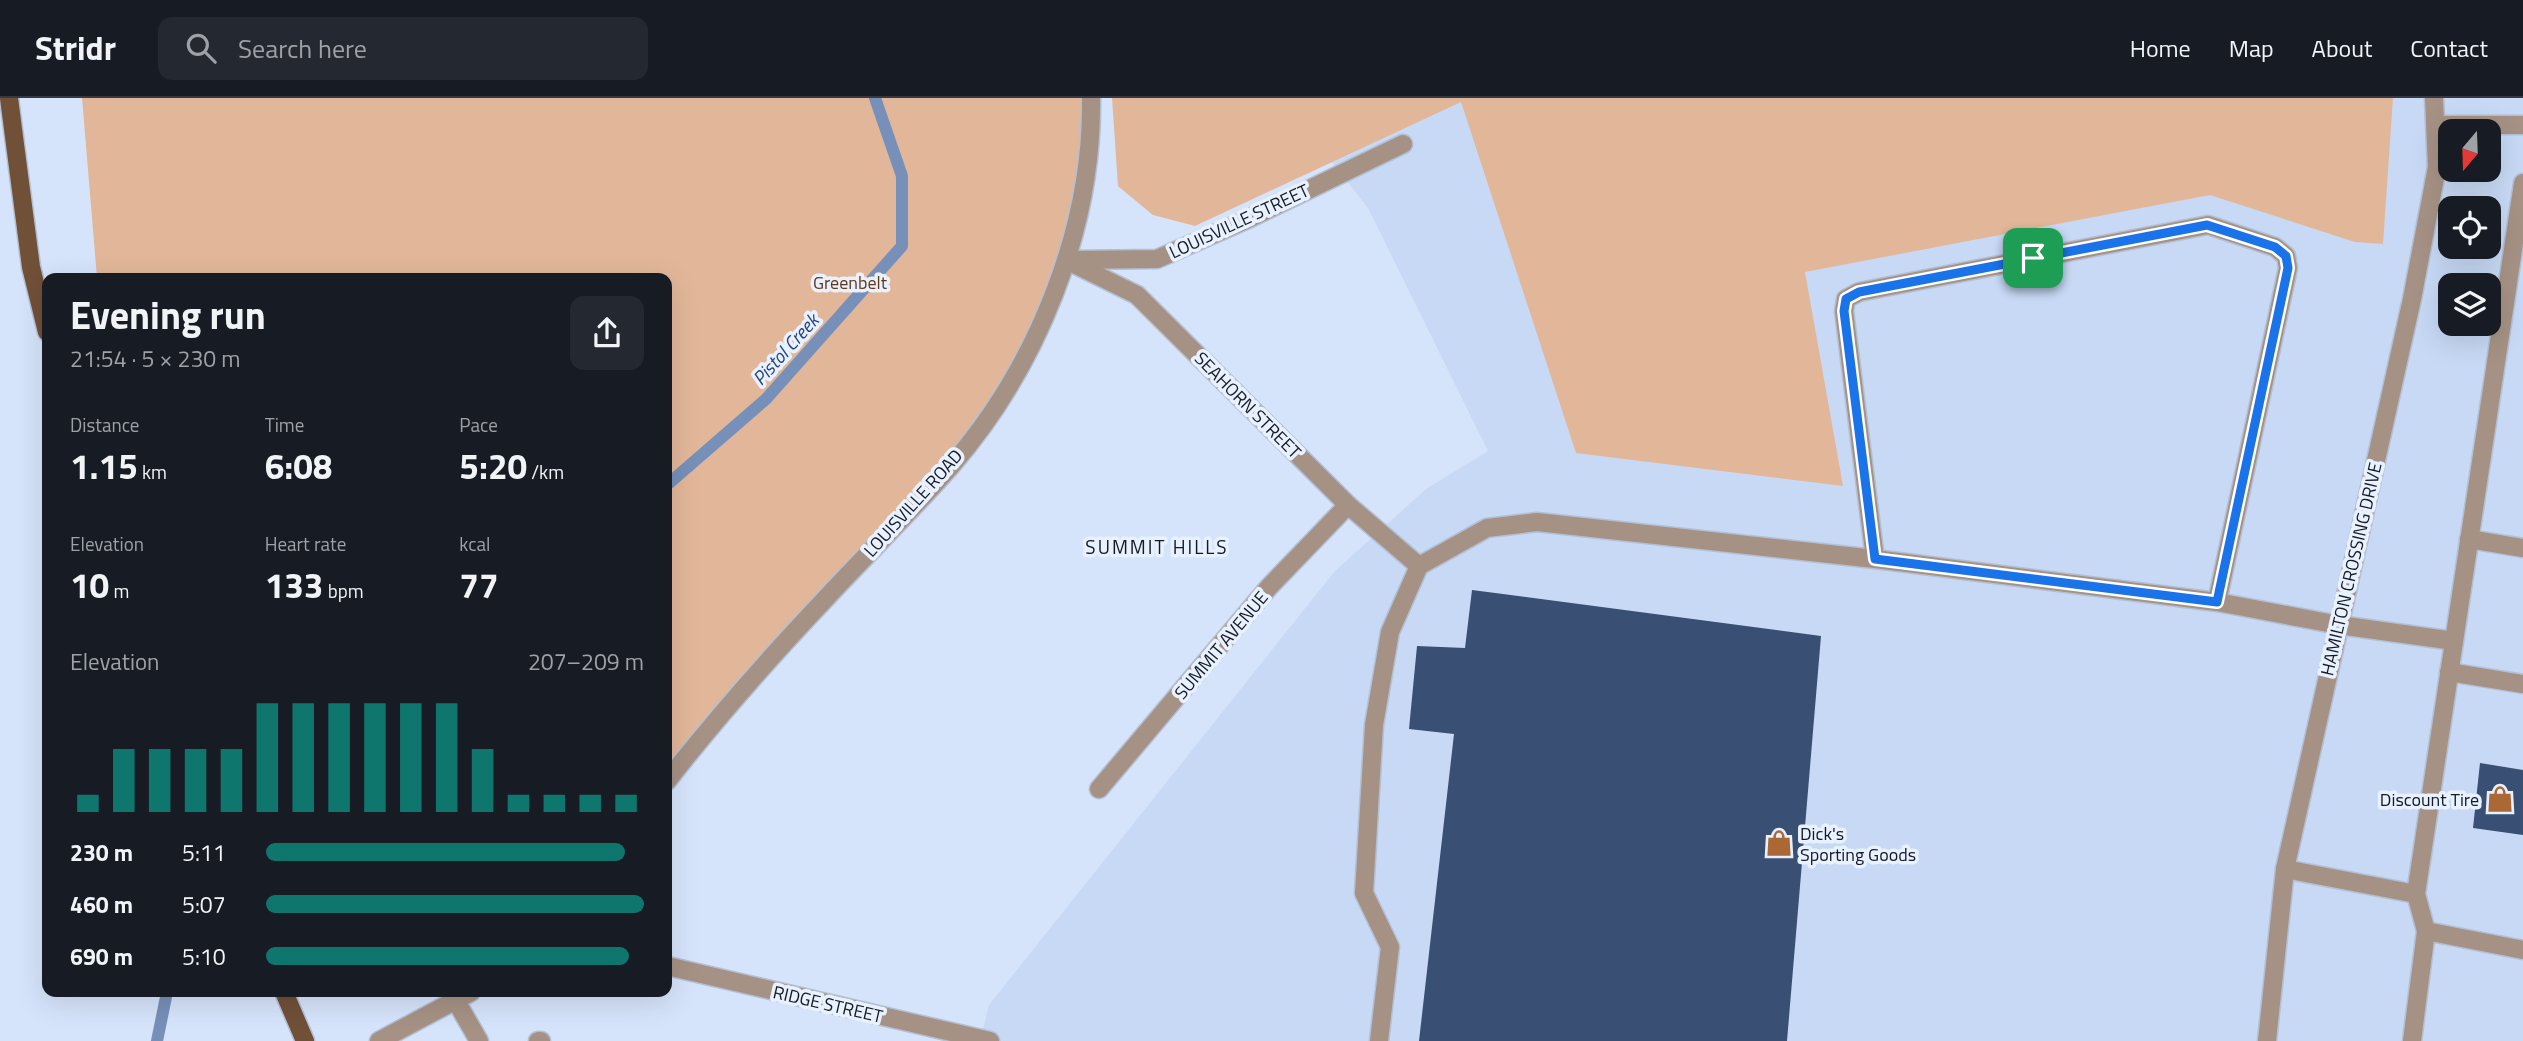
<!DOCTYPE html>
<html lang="en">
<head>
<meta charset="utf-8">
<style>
	:root { --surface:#171b24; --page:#242831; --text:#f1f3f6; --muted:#9ea1a6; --line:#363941; --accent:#0f766e }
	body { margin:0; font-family:"Titillium Web",sans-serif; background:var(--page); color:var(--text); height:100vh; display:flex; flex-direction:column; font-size:26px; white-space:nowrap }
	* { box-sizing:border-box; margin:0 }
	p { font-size:23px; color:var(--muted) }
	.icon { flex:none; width:38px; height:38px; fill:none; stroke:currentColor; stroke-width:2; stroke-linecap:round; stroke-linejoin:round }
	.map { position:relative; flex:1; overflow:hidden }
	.details { position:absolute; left:42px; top:175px; width:630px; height:724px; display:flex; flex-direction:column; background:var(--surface); border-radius:14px; box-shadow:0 7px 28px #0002 }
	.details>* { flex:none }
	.needle { width:46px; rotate:199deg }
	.tools { position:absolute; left:2438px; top:21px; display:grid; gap:14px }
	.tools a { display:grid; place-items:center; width:63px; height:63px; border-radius:14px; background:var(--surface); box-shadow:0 7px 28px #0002; font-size:35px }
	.pin { position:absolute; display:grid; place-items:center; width:60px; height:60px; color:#fff; margin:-30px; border-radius:14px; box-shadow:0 4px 10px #0006 }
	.round { display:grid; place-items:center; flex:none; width:74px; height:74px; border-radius:14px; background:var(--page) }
	.overview { display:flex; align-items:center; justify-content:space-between; height:119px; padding:0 28px }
	h1 { font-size:38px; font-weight:700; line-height:52px }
	.metrics { display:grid; grid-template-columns:repeat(3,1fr); gap:10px; height:119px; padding:7px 28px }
	.metrics div { display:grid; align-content:center }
	.metrics b { font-size:35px; font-weight:700 }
	.metrics small { font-size:19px; font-weight:400 }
	.metrics p { font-size:19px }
	.chart { height:196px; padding:14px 28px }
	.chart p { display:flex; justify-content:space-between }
	.chart svg { width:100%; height:126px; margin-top:7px; stroke:var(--accent); stroke-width:6 }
	ul { padding:0 28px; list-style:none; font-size:23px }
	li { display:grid; grid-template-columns:112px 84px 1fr; align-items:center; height:52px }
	li i { height:18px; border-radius:9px; background:var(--accent) }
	header { display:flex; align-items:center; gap:42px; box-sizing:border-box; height:98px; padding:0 35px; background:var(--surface); border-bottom:2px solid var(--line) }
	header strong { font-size:33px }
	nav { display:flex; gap:38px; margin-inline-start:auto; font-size:24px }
	.search { width:490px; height:63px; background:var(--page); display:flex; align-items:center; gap:18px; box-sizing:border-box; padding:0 24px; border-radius:14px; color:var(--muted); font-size:26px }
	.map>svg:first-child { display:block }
	.built { fill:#c7d9f5; fill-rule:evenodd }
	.green { fill:#e2b799 }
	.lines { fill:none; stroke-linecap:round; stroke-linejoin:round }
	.stream { stroke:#7790b9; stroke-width:12 }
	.building { fill:#394f74 }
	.minor-casing { stroke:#b3c0d4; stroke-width:21 }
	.major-casing { stroke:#b3c0d4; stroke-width:21 }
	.minor { stroke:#a69285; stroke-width:18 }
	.major { stroke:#715038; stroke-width:18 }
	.route-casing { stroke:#fff; stroke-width:14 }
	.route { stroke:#1a73e8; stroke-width:9 }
	.labels { text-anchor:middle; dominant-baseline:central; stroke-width:7; stroke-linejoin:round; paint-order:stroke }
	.street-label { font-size:18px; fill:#151a22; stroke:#e8f1ff }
	.park-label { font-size:18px; fill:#633714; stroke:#e8f1ff }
	.poi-label { font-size:18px; fill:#151a22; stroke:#e8f1ff; text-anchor:end }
	.water-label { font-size:19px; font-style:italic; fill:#244378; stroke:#e8f1ff }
	.neighbourhood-label { font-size:19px; letter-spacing:2px; fill:#151a22; stroke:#e8f1ff }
</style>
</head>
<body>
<header>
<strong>Stridr</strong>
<div class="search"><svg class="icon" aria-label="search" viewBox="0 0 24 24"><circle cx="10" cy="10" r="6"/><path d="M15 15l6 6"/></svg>Search here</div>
<nav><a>Home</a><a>Map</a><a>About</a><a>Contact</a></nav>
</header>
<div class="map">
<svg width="2523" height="943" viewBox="0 0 2523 943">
	<rect width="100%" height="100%" fill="#d6e4fb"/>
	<!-- built -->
	<path class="built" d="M1116 0H2523V943H980L989 907 1334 474 1426 391 1488 353 1368 110 1328 59 1153 117 1118 88ZM2450 33H2488V72H2450ZM2450 110H2488V149H2450ZM2450 187H2488V226H2450Z"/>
	<!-- green -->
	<g class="green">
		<polygon points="82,0 1085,0 1088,65 1051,200 978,330 667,670 667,180 97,180"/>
		<polygon points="1112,0 2393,0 2383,146 2355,144 2210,97 1805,174 1843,388 1576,355 1461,4 1195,128 1153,117 1118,88"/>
	</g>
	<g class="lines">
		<!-- stream -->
		<g class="stream">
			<polyline points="667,387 766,301 902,148 902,78 875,0"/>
			<polyline points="157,943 167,894"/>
		</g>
	</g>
	<!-- building -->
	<g class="building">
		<polygon points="1472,492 1821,538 1787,943 1419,943 1454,636 1409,631 1417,548 1465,550"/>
		<polygon points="2480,665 2523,672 2523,737 2473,730"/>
	</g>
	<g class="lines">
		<defs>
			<g id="minor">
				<polyline points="2437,27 2523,27"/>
				<polyline points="1066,162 1137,197 1348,407 1419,468"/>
				<polyline points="1070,162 1157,161 1248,121 1403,46"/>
				<polyline points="2469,441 2523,450"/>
				<polyline points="1875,461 1844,213 1846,201 1859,194 2208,127 2275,149 2286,158 2288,170 2217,504"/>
				<polyline points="2449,574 2523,586"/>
				<path d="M667 683C717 619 771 558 827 499 868 455 911 413 951 368 1037 269 1093 131 1091 0"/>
				<polyline points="1099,691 1269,489 1348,407"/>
				<polyline points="2285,771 2416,796 2426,833 2412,943"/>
				<polyline points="2416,796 2523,85"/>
				<polyline points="2426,833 2523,852"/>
				<polyline points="667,868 990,943"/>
				<polyline points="456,903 479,943"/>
				<polyline points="379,943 471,894"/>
				<polyline points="538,943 541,943"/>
				<polyline points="1379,943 1390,849 1364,795 1374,627 1390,534 1419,468 1487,430 1537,424 1875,461 2217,504 2339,527 2454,543"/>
				<polyline points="2267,943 2285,771 2412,201 2437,69 2434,0"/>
			</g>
			<g id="major">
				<polyline points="9,0 31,169 47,234"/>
				<polyline points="284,894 305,943"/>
			</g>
		</defs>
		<!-- minor casing -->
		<use href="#minor" class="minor-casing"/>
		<!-- major casing -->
		<use href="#major" class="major-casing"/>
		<!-- minor -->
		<use href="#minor" class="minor"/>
		<!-- major -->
		<use href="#major" class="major"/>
	</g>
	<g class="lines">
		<defs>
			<polygon id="route" points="2207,127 2275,149 2286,158 2288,170 2217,504 1875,461 1844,213 1846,201 1859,194"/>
		</defs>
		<!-- route casing -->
		<use href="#route" class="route-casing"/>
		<!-- route -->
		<use href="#route" class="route"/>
	</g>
	<!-- icons -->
	<defs>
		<symbol id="shop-bare" viewBox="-9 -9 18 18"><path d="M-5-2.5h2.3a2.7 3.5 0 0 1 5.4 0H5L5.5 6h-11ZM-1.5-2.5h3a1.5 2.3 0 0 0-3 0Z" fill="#ab6835" stroke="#e8f1ff" stroke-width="2.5" paint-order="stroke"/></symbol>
	</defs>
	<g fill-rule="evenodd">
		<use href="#shop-bare" x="2481" y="682" width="38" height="38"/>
		<use href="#shop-bare" x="1760" y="726" width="38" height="38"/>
	</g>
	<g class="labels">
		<!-- street labels -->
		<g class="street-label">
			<text transform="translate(1239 123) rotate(-25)">LOUISVILLE STREET</text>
			<text transform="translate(1248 307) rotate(45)">SEAHORN STREET</text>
			<text transform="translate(913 405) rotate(-48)">LOUISVILLE ROAD</text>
			<text transform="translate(2351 471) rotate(-77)">HAMILTON CROSSING DRIVE</text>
			<text transform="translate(1221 547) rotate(-50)">SUMMIT AVENUE</text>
			<text transform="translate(828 906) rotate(13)">RIDGE STREET</text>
		</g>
		<!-- park labels -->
		<g class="park-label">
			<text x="850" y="184">Greenbelt</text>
		</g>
		<!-- poi labels -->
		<g class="poi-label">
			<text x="2479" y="701">Discount Tire</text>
			<text x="1800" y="735" text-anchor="start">Dick's<tspan x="1800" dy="21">Sporting Goods</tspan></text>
		</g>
		<!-- water labels -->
		<g class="water-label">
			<text transform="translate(785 251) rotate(-48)">Pistol Creek</text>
		</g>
		<!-- neighbourhood labels -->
		<g class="neighbourhood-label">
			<text x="1157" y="448">SUMMIT HILLS</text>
		</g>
	</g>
</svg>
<div class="tools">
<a><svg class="needle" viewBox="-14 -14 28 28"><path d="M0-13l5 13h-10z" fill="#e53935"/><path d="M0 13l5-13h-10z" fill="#9ea1a6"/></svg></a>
<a><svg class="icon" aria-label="locate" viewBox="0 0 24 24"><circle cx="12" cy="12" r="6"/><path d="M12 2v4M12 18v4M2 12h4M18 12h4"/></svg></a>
<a><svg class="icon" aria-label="layers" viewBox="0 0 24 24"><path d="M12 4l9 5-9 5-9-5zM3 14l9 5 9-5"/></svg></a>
</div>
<div class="pin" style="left:2033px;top:160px;background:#1e9e55"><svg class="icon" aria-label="arrive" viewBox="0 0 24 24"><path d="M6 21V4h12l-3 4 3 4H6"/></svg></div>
<section class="details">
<div class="overview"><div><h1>Evening run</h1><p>21:54 · 5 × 230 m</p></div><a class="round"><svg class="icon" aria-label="share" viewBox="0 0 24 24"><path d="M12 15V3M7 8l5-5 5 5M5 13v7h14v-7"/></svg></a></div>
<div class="metrics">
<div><p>Distance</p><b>1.15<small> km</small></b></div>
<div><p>Time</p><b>6:08</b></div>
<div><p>Pace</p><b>5:20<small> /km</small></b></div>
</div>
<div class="metrics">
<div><p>Elevation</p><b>10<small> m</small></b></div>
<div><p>Heart rate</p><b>133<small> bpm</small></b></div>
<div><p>kcal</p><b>77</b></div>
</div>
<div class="chart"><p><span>Elevation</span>207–209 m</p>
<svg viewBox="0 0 160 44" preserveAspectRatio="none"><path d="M5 44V38M15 44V22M25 44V22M35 44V22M45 44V22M55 44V6M65 44V6M75 44V6M85 44V6M95 44V6M105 44V6M115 44V22M125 44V38M135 44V38M145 44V38M155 44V38"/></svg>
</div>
<ul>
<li><b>230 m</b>5:11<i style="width:95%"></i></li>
<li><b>460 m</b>5:07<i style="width:100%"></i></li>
<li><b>690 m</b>5:10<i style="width:96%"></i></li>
</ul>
</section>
</div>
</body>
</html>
